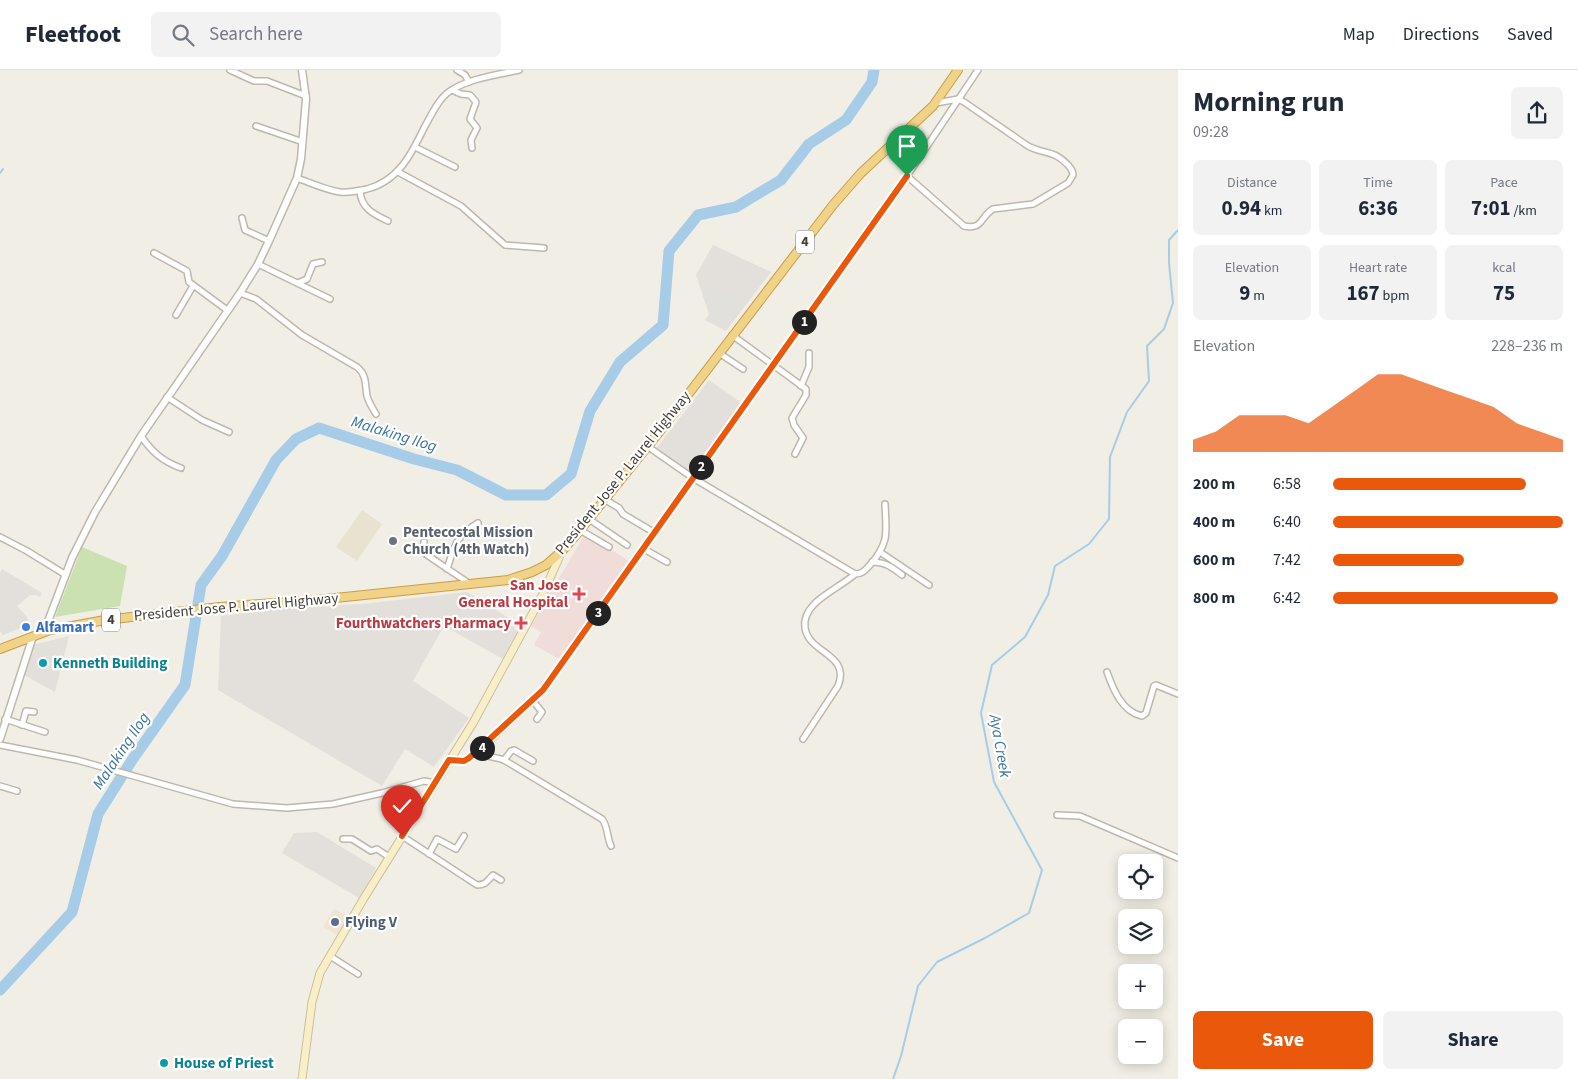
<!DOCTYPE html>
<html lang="en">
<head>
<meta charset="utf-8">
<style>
	:root { --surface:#fff; --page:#f2f2f3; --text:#1f2937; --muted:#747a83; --line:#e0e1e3; --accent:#ea580c }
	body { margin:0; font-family:"Source Sans 3",sans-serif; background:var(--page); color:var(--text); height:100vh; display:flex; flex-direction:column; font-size:19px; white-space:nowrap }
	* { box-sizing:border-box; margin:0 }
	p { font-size:16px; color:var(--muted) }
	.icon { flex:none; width:28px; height:28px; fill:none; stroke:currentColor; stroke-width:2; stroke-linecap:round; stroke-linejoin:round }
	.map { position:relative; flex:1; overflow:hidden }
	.details { display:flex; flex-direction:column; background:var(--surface); width:400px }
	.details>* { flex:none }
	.tools { position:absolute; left:1118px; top:784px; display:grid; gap:10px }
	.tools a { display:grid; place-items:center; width:45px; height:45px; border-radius:8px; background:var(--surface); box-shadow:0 2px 12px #0003; font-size:25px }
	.pin { position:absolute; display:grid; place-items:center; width:42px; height:42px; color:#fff; margin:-51px -21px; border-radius:50% 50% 50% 0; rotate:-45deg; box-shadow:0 0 5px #0007 }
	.pin .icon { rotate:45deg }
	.km { position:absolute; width:25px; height:25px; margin:-12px; border-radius:50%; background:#222; color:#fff; font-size:14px; line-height:25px; text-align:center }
	.round { display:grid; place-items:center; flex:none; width:52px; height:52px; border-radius:8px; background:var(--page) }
	.summary { display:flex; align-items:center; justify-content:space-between; height:85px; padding:0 15px }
	h1 { font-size:28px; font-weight:700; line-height:38px }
	.stats { display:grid; grid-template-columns:repeat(3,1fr); gap:8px; height:85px; padding:5px 15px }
	.stats div { display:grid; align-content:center; border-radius:8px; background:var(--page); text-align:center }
	.stats b { font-size:21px; font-weight:700 }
	.stats small { font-size:14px; font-weight:400 }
	.stats p { font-size:14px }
	.chart { height:140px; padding:10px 15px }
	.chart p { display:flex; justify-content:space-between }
	.chart svg { width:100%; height:90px; margin-top:5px; fill:var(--accent); opacity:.7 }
	.primary-button { display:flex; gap:10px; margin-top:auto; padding:10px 15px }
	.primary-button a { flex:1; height:58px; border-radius:8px; background:var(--accent); color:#fff; font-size:20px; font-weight:700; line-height:58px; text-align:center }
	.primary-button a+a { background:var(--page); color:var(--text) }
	ul { padding:0 15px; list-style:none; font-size:16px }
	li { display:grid; grid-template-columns:80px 60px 1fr; align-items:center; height:38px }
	li i { height:12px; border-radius:6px; background:var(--accent) }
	header { display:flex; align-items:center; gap:30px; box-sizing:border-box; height:70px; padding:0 25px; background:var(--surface); border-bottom:1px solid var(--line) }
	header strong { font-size:24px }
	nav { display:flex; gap:28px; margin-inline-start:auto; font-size:18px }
	.search { width:350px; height:45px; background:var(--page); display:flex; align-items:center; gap:12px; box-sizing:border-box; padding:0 18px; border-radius:8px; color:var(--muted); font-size:19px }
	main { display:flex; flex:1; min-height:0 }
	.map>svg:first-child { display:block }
	.commercial { fill:#f1e5d2 }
	.industrial { fill:#e3dfda }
	.education { fill:#e8e2d1 }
	.medical { fill:#f0ddda }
	.green { fill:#cbe1b2 }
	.parking { fill:#e2e0dd }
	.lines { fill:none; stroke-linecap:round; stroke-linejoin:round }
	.stream { stroke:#a7cce8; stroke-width:2 }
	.river { stroke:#a7cce8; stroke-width:11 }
	.minor-casing { stroke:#beb8ac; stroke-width:8 }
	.tertiary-casing { stroke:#beb8ac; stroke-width:9 }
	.secondary-casing { stroke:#ccc099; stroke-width:9 }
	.trunk-casing { stroke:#cc9d44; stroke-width:10 }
	.minor { stroke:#fff; stroke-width:5 }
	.tertiary { stroke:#fff; stroke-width:6 }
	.secondary { stroke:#f8eec8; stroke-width:7 }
	.trunk { stroke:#f0d288; stroke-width:8 }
	.route-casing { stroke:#fff; stroke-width:10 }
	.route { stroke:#ea580c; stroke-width:6 }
	.worship-dot { fill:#6b7280; stroke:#fff; stroke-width:2 }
	.health-dot { fill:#e0444e; stroke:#fff; stroke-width:2 }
	.shop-dot { fill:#3f7fe0; stroke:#fff; stroke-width:2 }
	.culture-dot { fill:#0f9aa8; stroke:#fff; stroke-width:2 }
	.service-dot { fill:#5c6f8a; stroke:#fff; stroke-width:2 }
	.labels { text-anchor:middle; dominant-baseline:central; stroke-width:4.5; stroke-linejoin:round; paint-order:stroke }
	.shield { fill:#fff; stroke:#7b7872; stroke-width:1 }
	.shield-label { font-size:14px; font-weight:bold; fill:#423e36 }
	.street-label { font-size:15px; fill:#423e36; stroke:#fff }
	.worship-label { font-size:15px; font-weight:bold; fill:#5b616d; stroke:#fff; text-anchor:start }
	.health-label { font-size:15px; font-weight:bold; fill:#be3a42; stroke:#fff; text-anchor:end }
	.shop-label { font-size:15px; font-weight:bold; fill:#366cbe; stroke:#fff; text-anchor:start }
	.culture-label { font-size:15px; font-weight:bold; fill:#0d838f; stroke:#fff; text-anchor:start }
	.service-label { font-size:15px; font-weight:bold; fill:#4e5e75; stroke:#fff; text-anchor:start }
	.water-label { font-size:16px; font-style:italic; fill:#3b74a3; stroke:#fff }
</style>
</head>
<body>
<header>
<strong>Fleetfoot</strong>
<div class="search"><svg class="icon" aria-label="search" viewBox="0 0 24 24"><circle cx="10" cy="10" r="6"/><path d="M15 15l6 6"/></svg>Search here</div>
<nav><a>Map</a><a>Directions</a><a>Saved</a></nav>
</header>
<main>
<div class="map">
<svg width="1178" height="1009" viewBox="0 0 1178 1009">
	<rect width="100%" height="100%" fill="#f1eee5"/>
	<!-- commercial -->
	<polygon class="commercial" points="334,839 348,846 337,865 323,857"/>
	<!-- industrial -->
	<g class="industrial">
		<polygon points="713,175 771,202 726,261 705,250 709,244 696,205"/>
		<polygon points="709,310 743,334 694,404 656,379"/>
		<polygon points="2,499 42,523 40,527 35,525 30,525 17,536 27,547 29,555 3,565 0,561 0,502"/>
		<polygon points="467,522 517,553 514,559 518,561 503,589 444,556 413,611 469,648 434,697 405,679 382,716 218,620 221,546 292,537 363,534"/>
		<polygon points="69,566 55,622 24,605 33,575"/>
		<polygon points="317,762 376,798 359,828 282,783 294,763"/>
	</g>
	<!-- education -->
	<polygon class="education" points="362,440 382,454 357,491 336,477"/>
	<!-- medical -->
	<polygon class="medical" points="585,464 631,492 563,591 534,575 541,562 531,556"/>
	<!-- green -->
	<polygon class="green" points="82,477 127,496 120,536 55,547"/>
	<!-- parking -->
	<polygon class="parking" points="705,213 744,234 733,250 729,249 727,254 710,244 703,224 706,222 703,215"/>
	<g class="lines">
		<!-- stream -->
		<g class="stream">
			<polyline points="0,103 3,99"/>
			<polyline points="893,1009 901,986 918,916 937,892 985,868 1029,843 1042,800 994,712 981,643 992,595 1025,567 1048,525 1055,496 1089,474 1109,449 1110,387 1127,342 1149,311 1147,276 1164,259 1173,233 1169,193 1169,170 1178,160"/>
		</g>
		<!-- river -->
		<polyline class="river" points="0,920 72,842 98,744 132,690 185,615 201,515 222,486 276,390 296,369 319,358 414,389 457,400 506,425 546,425 571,404 590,341 620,292 663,255 669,181 698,145 736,137 781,110 809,74 846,50 872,12 874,0"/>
		<defs>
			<g id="minor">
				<polyline points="230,0 254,11 267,11 306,26"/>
				<polyline points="457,0 465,5 469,12"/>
				<polyline points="452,20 461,24 470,25 476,32 470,49 477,58 471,70 472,78"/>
				<polyline points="256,56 303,72"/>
				<polyline points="415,77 455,97"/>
				<polyline points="398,102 461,136 505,175 544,178"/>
				<path d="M907 106 964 156C983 160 980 147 993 139L1033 134 1068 113 1073 105C1073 100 1071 99 1068 95 1053 79 1045 85 1028 76L964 32 958 29 936 33"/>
				<path d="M297 108C311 113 326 120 340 122 349 123 358 121 367 119 398 111 411 85 424 58 431 46 438 29 450 21 470 8 497 5 519 0"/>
				<path d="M360 121C361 138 373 144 388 151"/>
				<polyline points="242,148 245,160 269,171"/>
				<polyline points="154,183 187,201 189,212 227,240"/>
				<polyline points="258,194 330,229"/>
				<polyline points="298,213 307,209 313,194 322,192"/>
				<path d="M240 223 256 229 302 265 357 297C367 305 365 315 367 326 369 333 373 339 376 344"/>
				<polyline points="176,245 193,216"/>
				<polyline points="732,265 806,319 806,325 792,348 794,355 803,368 795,384"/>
				<polyline points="719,283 743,299"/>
				<polyline points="801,316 809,297 809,283"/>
				<polyline points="167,327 202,350 229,362"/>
				<path d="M141 366C152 382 162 391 181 398"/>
				<path d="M647 376 693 408 855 504C863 504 866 499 871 494 890 471 886 462 885 434"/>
				<polyline points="604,429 619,438 623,444 655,463"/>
				<polyline points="589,449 627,475"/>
				<polyline points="580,460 609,477"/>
				<polyline points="0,467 27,481 66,505"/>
				<polyline points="424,472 423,480 424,483 470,514"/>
				<polyline points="644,479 667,492"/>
				<polyline points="880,482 929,515"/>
				<path d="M872 492C885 492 892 497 902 505"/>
				<path d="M447 499C455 475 455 467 478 453"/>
				<path d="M1107 602C1113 619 1122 642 1142 646L1146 643 1154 616 1156 615 1178 624"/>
				<polyline points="533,631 542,642 537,649"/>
				<polyline points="5,649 45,662"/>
				<polyline points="22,655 26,641 34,642"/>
				<path d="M803 669 838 616C851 584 809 584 805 558 801 532 839 519 855 504"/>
				<polyline points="0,675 77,690 233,734 287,738 333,734 382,723 424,711 435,713"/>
				<path d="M478 682C485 687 496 687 504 690L602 749C608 756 607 768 611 776"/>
				<polyline points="449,690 464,691 478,682 543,620 907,106 978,0"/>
				<polyline points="504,690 511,681 514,680 533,691"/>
				<polyline points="0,716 17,721"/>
				<polyline points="1057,745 1080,746 1178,788"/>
				<path d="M402 766 477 815C486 815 487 811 493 805L501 810"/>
				<polyline points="343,769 352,769 371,781 377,779 389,787"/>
				<polyline points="429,784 437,769 456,779 464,766"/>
				<polyline points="330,886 358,904"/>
			</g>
			<g id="tertiary">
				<polyline points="44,562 72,488 95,442 141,366 240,223 258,194 269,171 297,108 301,89 306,29 302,0"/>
				<polyline points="0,669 33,566"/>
			</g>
			<polyline id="secondary" points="302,1009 312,932 320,903 364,828 473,653 542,526 562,481"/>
			<polyline id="trunk" points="0,579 50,560 105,550 220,537 316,530 508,510 532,502 546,495 563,480 576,465 664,356 833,135 861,103 933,36 958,0"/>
		</defs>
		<!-- minor casing -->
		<use href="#minor" class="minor-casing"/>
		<!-- tertiary casing -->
		<use href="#tertiary" class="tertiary-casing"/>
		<!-- secondary casing -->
		<use href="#secondary" class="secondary-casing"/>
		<!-- trunk casing -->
		<use href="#trunk" class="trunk-casing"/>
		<!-- minor -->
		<use href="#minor" class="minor"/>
		<!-- tertiary -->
		<use href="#tertiary" class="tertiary"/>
		<!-- secondary -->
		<use href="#secondary" class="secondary"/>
		<!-- trunk -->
		<use href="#trunk" class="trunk"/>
	</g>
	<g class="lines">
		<defs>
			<polyline id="route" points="402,766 449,690 464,691 469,688 543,620 907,106"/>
		</defs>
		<!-- route casing -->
		<use href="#route" class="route-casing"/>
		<!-- route -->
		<use href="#route" class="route"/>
	</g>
	<!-- markers -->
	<circle class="worship-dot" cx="393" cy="471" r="5"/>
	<g class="health-dot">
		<path d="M576.5 516.5h5v5h5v5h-5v5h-5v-5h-5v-5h5z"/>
		<path d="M518.5 545.5h5v5h5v5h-5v5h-5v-5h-5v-5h5z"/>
	</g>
	<circle class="shop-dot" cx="26" cy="557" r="5"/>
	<g class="culture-dot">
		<circle cx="43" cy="593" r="5"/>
		<circle cx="164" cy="993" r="5"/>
	</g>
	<circle class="service-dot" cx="335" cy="852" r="5"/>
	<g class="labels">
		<!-- shield labels -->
		<g class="shield">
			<rect x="796" y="160.5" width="18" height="23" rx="4"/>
			<rect x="102" y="538.5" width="18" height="23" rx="4"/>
		</g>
		<g class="shield-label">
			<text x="805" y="172">4</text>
			<text x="111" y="550">4</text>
		</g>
		<!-- street labels -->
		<g class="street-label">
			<text transform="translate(623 403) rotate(-51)">President Jose P. Laurel Highway</text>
			<text transform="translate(236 537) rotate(-5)">President Jose P. Laurel Highway</text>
		</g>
		<!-- worship labels -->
		<g class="worship-label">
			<text x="403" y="462">Pentecostal Mission<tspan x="403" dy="17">Church (4th Watch)</tspan></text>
		</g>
		<!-- health labels -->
		<g class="health-label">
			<text x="568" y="515">San Jose<tspan x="568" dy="17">General Hospital</tspan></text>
			<text x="511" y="553">Fourthwatchers Pharmacy</text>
		</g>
		<!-- shop labels -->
		<g class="shop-label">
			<text x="36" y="557">Alfamart</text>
		</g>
		<!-- culture labels -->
		<g class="culture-label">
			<text x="53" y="593">Kenneth Building</text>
			<text x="174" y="993">House of Priest</text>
		</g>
		<!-- service labels -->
		<g class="service-label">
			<text x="345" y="852">Flying V</text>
		</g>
		<!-- water labels -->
		<g class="water-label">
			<text transform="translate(394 364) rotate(17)">Malaking Ilog</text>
			<text transform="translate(1000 676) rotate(80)">Aya Creek</text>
			<text transform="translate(121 681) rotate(-56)">Malaking Ilog</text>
		</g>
	</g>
</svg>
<div class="tools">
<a><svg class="icon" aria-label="locate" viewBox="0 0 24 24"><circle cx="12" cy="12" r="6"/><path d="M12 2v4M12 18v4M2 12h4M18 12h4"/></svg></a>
<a><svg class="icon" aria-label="layers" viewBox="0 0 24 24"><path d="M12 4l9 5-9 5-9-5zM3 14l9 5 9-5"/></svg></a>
<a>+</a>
<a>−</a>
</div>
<div class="pin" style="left:907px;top:106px;background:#1e9e55"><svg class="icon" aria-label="arrive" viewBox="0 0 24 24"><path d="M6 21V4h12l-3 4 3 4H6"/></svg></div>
<div class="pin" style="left:402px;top:766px;background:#d93025"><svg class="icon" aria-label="check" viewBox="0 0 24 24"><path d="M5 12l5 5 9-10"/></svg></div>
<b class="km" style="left:804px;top:252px">1</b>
<b class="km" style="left:701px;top:397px">2</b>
<b class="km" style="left:598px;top:543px">3</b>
<b class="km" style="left:482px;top:678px">4</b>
</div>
<section class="details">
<div class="summary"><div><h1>Morning run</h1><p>09:28</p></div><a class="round"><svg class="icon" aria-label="share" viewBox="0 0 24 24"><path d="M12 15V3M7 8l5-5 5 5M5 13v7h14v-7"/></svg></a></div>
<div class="stats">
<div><p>Distance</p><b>0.94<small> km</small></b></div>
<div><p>Time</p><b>6:36</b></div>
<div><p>Pace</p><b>7:01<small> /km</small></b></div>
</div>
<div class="stats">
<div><p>Elevation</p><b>9<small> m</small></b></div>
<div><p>Heart rate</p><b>167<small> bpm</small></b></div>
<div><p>kcal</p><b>75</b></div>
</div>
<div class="chart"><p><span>Elevation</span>228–236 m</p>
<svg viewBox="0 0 160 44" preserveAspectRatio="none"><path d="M0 44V38L10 34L20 26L30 26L40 26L50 30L60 22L70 14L80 6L90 6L100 10L110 14L120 18L130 22L140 30L150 34L160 38V44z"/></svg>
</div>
<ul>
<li><b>200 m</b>6:58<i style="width:84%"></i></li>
<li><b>400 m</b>6:40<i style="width:100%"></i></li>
<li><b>600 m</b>7:42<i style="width:57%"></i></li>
<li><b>800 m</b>6:42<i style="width:98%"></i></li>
</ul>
<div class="primary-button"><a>Save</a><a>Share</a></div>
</section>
</main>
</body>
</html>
